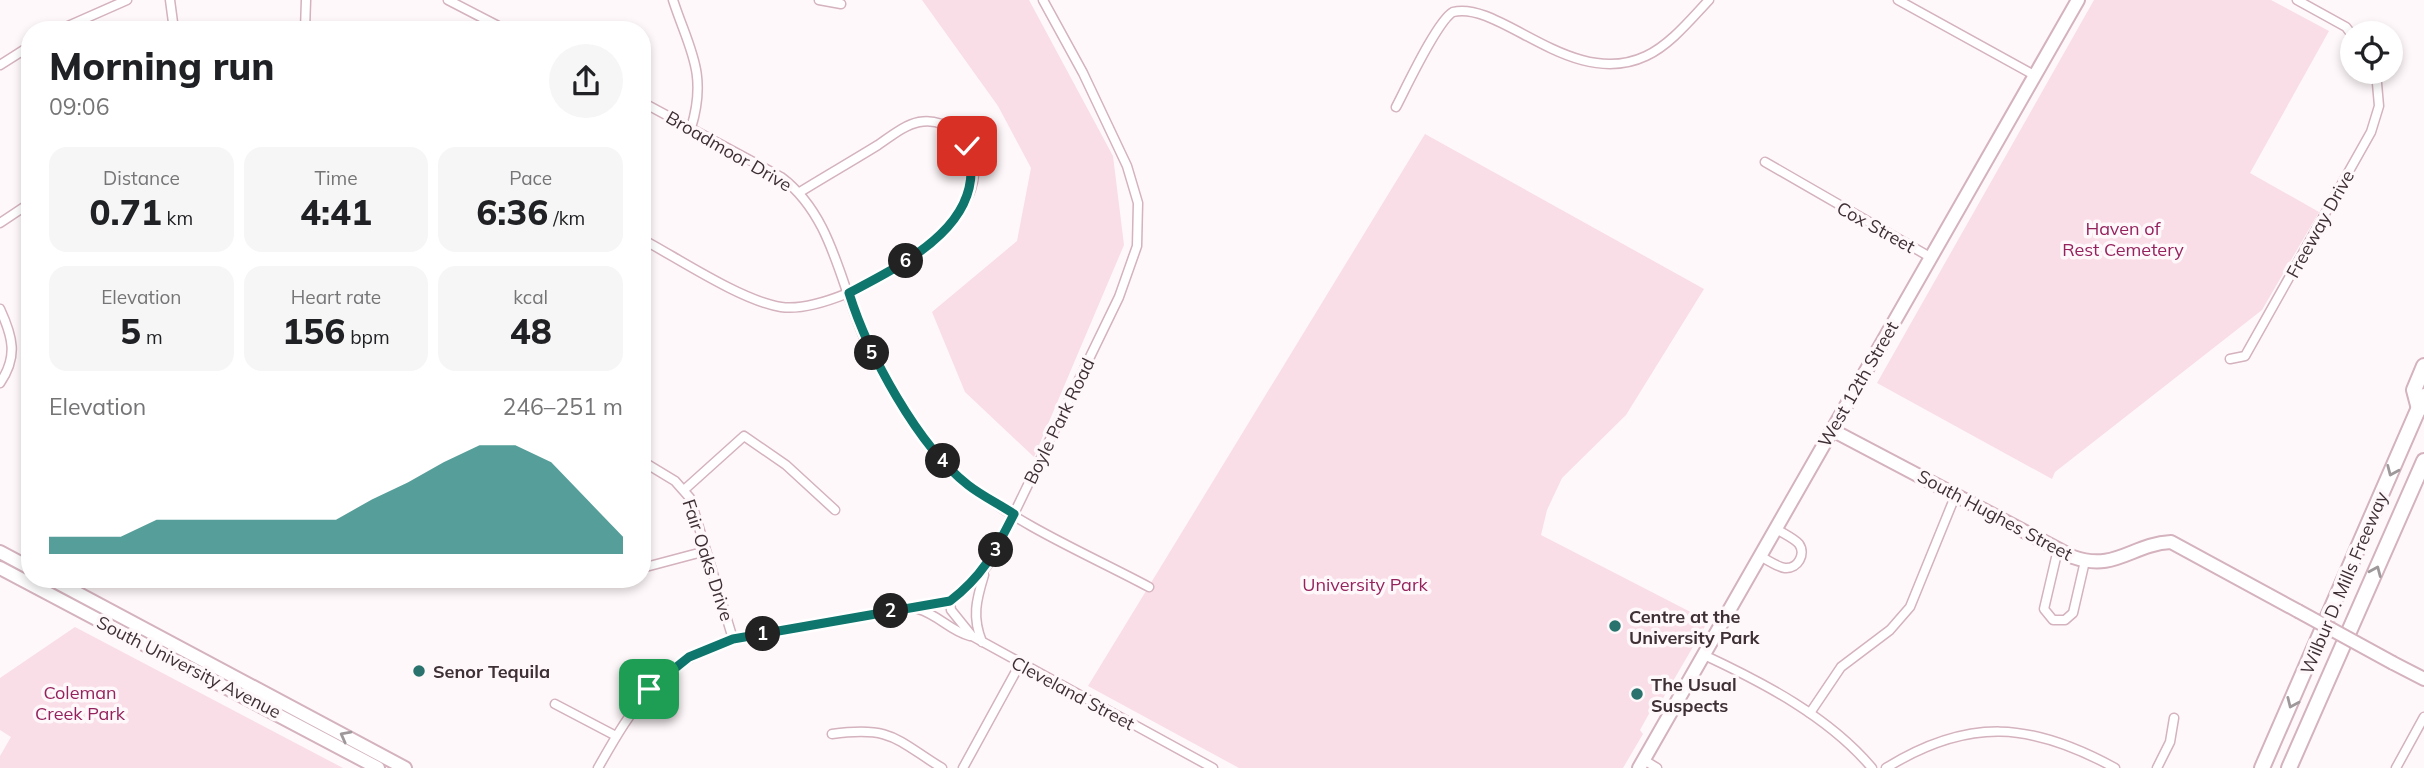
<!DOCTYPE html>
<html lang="en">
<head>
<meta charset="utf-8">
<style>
	:root { --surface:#fff; --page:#f6f6f6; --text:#202124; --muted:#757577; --accent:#0f766e }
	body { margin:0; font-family:Mulish,sans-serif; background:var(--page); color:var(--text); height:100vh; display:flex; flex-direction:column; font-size:26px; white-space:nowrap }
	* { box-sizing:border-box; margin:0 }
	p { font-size:23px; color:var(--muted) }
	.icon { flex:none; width:38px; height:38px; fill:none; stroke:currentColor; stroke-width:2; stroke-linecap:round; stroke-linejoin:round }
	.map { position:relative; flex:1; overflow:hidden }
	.panel { position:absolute; left:21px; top:21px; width:630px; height:567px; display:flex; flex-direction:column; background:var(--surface); border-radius:28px; box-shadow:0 4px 10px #0003 }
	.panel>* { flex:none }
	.controls { position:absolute; left:2340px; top:21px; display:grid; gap:14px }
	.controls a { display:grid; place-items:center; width:63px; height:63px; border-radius:50%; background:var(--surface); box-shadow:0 4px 10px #0003; font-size:35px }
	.pin { position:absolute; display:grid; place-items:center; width:60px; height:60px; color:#fff; margin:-30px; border-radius:14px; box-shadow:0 4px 10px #0006 }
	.km { position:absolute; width:35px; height:35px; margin:-18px; border-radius:50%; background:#222; color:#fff; font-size:19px; line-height:35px; text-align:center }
	.round { display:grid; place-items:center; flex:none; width:74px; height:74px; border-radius:37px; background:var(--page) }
	.overview { display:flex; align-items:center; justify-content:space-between; height:119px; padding:0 28px }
	h1 { font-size:38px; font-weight:800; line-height:52px }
	.stats { display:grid; grid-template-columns:repeat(3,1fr); gap:10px; height:119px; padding:7px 28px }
	.stats div { display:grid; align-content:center; border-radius:18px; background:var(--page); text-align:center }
	.stats b { font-size:35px; font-weight:800 }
	.stats small { font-size:19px; font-weight:400 }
	.stats p { font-size:19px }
	.chart { height:196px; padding:14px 28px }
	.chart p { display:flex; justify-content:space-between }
	.chart svg { width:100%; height:126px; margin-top:7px; fill:var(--accent); opacity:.7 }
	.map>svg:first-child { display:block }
	.green { fill:#f9dde7 }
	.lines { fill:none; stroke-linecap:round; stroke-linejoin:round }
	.street-casing { stroke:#d4b2be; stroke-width:11 }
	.secondary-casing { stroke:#d4b2be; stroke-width:16 }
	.highway-casing { stroke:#d4b2be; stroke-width:18 }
	.street { stroke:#fff; stroke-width:8 }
	.secondary { stroke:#fff; stroke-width:12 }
	.highway { stroke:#fff; stroke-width:14 }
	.secondary-bridge-casing { stroke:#d4b2be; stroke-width:16; stroke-linecap:butt }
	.secondary-bridge { stroke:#fff; stroke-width:12 }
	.oneway { stroke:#9e989a }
	.route-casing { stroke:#fff; stroke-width:14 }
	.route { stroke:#0f766e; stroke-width:9 }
	.poi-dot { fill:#29726d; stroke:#fff8fa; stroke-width:2.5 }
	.labels { text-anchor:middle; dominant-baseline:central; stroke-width:7; stroke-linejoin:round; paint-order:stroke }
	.street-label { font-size:18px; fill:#3e3035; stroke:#fff8fa }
	.park-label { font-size:18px; fill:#94225d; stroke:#fff8fa }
	.poi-label { font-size:18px; font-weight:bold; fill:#3e3035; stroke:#fff8fa; text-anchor:start }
</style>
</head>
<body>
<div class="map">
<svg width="2424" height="768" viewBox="0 0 2424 768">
	<rect width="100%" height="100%" fill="#fff8fa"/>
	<!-- green -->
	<g class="green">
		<polygon points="922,0 1029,0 1113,156 1124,245 1034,457 965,392 932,312 1017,241 1031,168 998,106"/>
		<polygon points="2094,0 2271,0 2329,31 2250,173 2319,212 2262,310 2055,472 2052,479 1877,383"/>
		<polygon points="1425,134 1704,289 1626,415 1562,478 1547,510 1541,535 1708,621 1662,700 1656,701 1640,730 1643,734 1623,768 1239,768 1088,686"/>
		<polygon points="75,627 343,768 0,768 0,756 11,737 0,730 0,678"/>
	</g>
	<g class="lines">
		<defs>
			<g id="street">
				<polyline points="170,0 174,30"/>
				<polyline points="448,0 506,30"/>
				<path d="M673 0C689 49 708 73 691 128"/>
				<polyline points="819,0 841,4"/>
				<polyline points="1898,0 2034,75"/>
				<polyline points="2297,0 2346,27 2352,35"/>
				<polyline points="59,30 127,0"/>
				<polyline points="305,30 306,0"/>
				<polyline points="0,65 30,46"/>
				<path d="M642 102 781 177C834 217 840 287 867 344 889 389 929 455 969 485 1022 527 1089 555 1149 587"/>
				<path d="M1396 107C1406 88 1437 21 1453 12 1500 0 1572 91 1646 56 1670 45 1691 19 1709 0"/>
				<polyline points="1765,162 1930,257"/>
				<polyline points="0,223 30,203"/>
				<path d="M642 239C679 259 742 301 781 307 844 316 1029 208 958 135 948 125 934 119 919 122 904 125 890 137 878 145 852 161 826 176 800 192"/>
				<path d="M0 309C13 337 18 357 0 383"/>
				<polyline points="2230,359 2245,356 2371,132 2379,106 2376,72"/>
				<polyline points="642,461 675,481 690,498 733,639"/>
				<polyline points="684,490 744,436 786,465 835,510"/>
				<polyline points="2058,549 2044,609 2053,620 2065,620 2073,613 2085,561"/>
				<path d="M1759 556C1767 559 1777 567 1785 568 1798 569 1806 554 1799 544 1794 538 1782 533 1775 528"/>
				<polyline points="642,568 706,551"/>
				<polyline points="950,601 951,610 972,636 1213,768"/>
				<path d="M918 609C939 615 950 631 970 636"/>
				<path d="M982 642C972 617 976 601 984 575"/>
				<path d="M1704 655C1764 683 1829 717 1872 768"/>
				<polyline points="555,704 616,736"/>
				<polyline points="1810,713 1841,667 1890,630 1910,607 1956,494"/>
				<path d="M832 734C892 726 895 739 942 768"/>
				<polyline points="1644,760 1657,768"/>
				<path d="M598 768C634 704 660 663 733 639L950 601 977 579 992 559 1119 297 1137 246 1138 203 1127 166 1083 73 1043 0"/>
				<polyline points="963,768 1020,664"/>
				<path d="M1886 768C1969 717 2031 722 2115 768"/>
				<polyline points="2157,768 2170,742 2174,718"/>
				<polyline points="2396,768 2424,717"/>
			</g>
			<g id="secondary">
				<path d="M1832 430 2073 557C2115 572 2132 544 2171 542L2298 611"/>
				<polyline points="0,552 30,568"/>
				<polyline points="0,568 378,768"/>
				<polyline points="51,579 405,768"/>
				<polyline points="2393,663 2424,679"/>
				<polyline points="1639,768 2078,0"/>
			</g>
			<g id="highway">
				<polyline points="2419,409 2414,390 2424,366"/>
				<polyline points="2262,768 2424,396"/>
				<polyline points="2289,768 2424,461"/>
			</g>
		</defs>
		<!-- street casing -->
		<use href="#street" class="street-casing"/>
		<!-- secondary casing -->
		<use href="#secondary" class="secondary-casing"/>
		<!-- highway casing -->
		<use href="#highway" class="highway-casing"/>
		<!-- street -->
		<use href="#street" class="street"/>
		<!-- secondary -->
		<use href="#secondary" class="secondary"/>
		<!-- highway -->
		<use href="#highway" class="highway"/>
		<defs>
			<polyline id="secondary-bridge" points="2298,611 2393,663"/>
		</defs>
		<!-- secondary-bridge casing -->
		<use href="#secondary-bridge" class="secondary-bridge-casing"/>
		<!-- secondary-bridge -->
		<use href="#secondary-bridge" class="secondary-bridge"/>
	</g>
	<!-- one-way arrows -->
	<defs><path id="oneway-chevron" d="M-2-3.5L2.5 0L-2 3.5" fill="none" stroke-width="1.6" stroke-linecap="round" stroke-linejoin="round" transform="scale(1.75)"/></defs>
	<g class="oneway">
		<use href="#oneway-chevron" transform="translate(2392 471) rotate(113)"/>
		<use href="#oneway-chevron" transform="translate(2376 571) rotate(-67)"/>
		<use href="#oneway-chevron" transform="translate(2292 703) rotate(114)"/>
		<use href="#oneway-chevron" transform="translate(345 736) rotate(-152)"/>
	</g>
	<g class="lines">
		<defs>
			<path id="route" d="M649 689 689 657 733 639 950 601C984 575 995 551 1014 514 999 504 982 496 968 485 918 446 868 354 849 293 904 264 991 222 967 146"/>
		</defs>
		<!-- route casing -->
		<use href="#route" class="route-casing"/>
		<!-- route -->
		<use href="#route" class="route"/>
	</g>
	<!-- markers -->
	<g class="poi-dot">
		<circle cx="1615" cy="626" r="7"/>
		<circle cx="419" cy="671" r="7"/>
		<circle cx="1637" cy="694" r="7"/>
	</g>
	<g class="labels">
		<!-- street labels -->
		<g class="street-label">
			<text transform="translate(729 151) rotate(30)">Broadmoor Drive</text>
			<text transform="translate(2320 224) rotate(-61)">Freeway Drive</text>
			<text transform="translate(1876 227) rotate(29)">Cox Street</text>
			<text transform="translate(1858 384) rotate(-60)">West 12th Street</text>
			<text transform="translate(1059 421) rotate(-64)">Boyle Park Road</text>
			<text transform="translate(1995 515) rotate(28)">South Hughes Street</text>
			<text transform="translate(708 560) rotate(72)">Fair Oaks Drive</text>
			<text transform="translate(2344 583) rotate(-67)">Wilbur D. Mills Freeway</text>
			<text transform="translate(189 667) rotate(27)">South University Avenue</text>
			<text transform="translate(1073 693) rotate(28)">Cleveland Street</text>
		</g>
		<!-- park labels -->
		<g class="park-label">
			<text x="2123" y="228">Haven of<tspan x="2123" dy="21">Rest Cemetery</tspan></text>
			<text x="1365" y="584">University Park</text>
			<text x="80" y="692">Coleman<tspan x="80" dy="21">Creek Park</tspan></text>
		</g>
		<!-- poi labels -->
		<g class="poi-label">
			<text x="1629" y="616">Centre at the<tspan x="1629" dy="21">University Park</tspan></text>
			<text x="433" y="671">Senor Tequila</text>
			<text x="1651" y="684">The Usual<tspan x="1651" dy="21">Suspects</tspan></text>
		</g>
	</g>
</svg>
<div class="controls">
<a><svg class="icon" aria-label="locate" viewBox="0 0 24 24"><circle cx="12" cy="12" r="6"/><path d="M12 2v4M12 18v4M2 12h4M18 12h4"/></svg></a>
</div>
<div class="pin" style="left:649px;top:689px;background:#1e9e55"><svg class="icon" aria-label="arrive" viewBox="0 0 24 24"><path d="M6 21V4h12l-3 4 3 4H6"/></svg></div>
<div class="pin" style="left:967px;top:146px;background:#d93025"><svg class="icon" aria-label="check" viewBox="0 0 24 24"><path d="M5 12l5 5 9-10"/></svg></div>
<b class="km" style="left:763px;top:634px">1</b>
<b class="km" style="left:891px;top:611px">2</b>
<b class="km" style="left:996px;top:550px">3</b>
<b class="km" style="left:943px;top:461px">4</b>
<b class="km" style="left:872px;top:353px">5</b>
<b class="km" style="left:906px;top:261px">6</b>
<section class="panel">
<div class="overview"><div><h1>Morning run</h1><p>09:06</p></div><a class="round"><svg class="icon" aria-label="share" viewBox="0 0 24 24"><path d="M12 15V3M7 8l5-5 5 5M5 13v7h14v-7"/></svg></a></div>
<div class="stats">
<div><p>Distance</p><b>0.71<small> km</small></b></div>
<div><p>Time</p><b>4:41</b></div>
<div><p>Pace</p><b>6:36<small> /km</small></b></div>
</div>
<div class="stats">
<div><p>Elevation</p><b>5<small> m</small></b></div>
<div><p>Heart rate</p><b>156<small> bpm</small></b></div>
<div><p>kcal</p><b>48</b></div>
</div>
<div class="chart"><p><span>Elevation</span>246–251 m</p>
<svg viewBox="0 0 160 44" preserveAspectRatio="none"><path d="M0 44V38L10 38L20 38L30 32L40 32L50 32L60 32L70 32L80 32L90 25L100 19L110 12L120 6L130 6L140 12L150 25L160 38V44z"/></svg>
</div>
</section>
</div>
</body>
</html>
